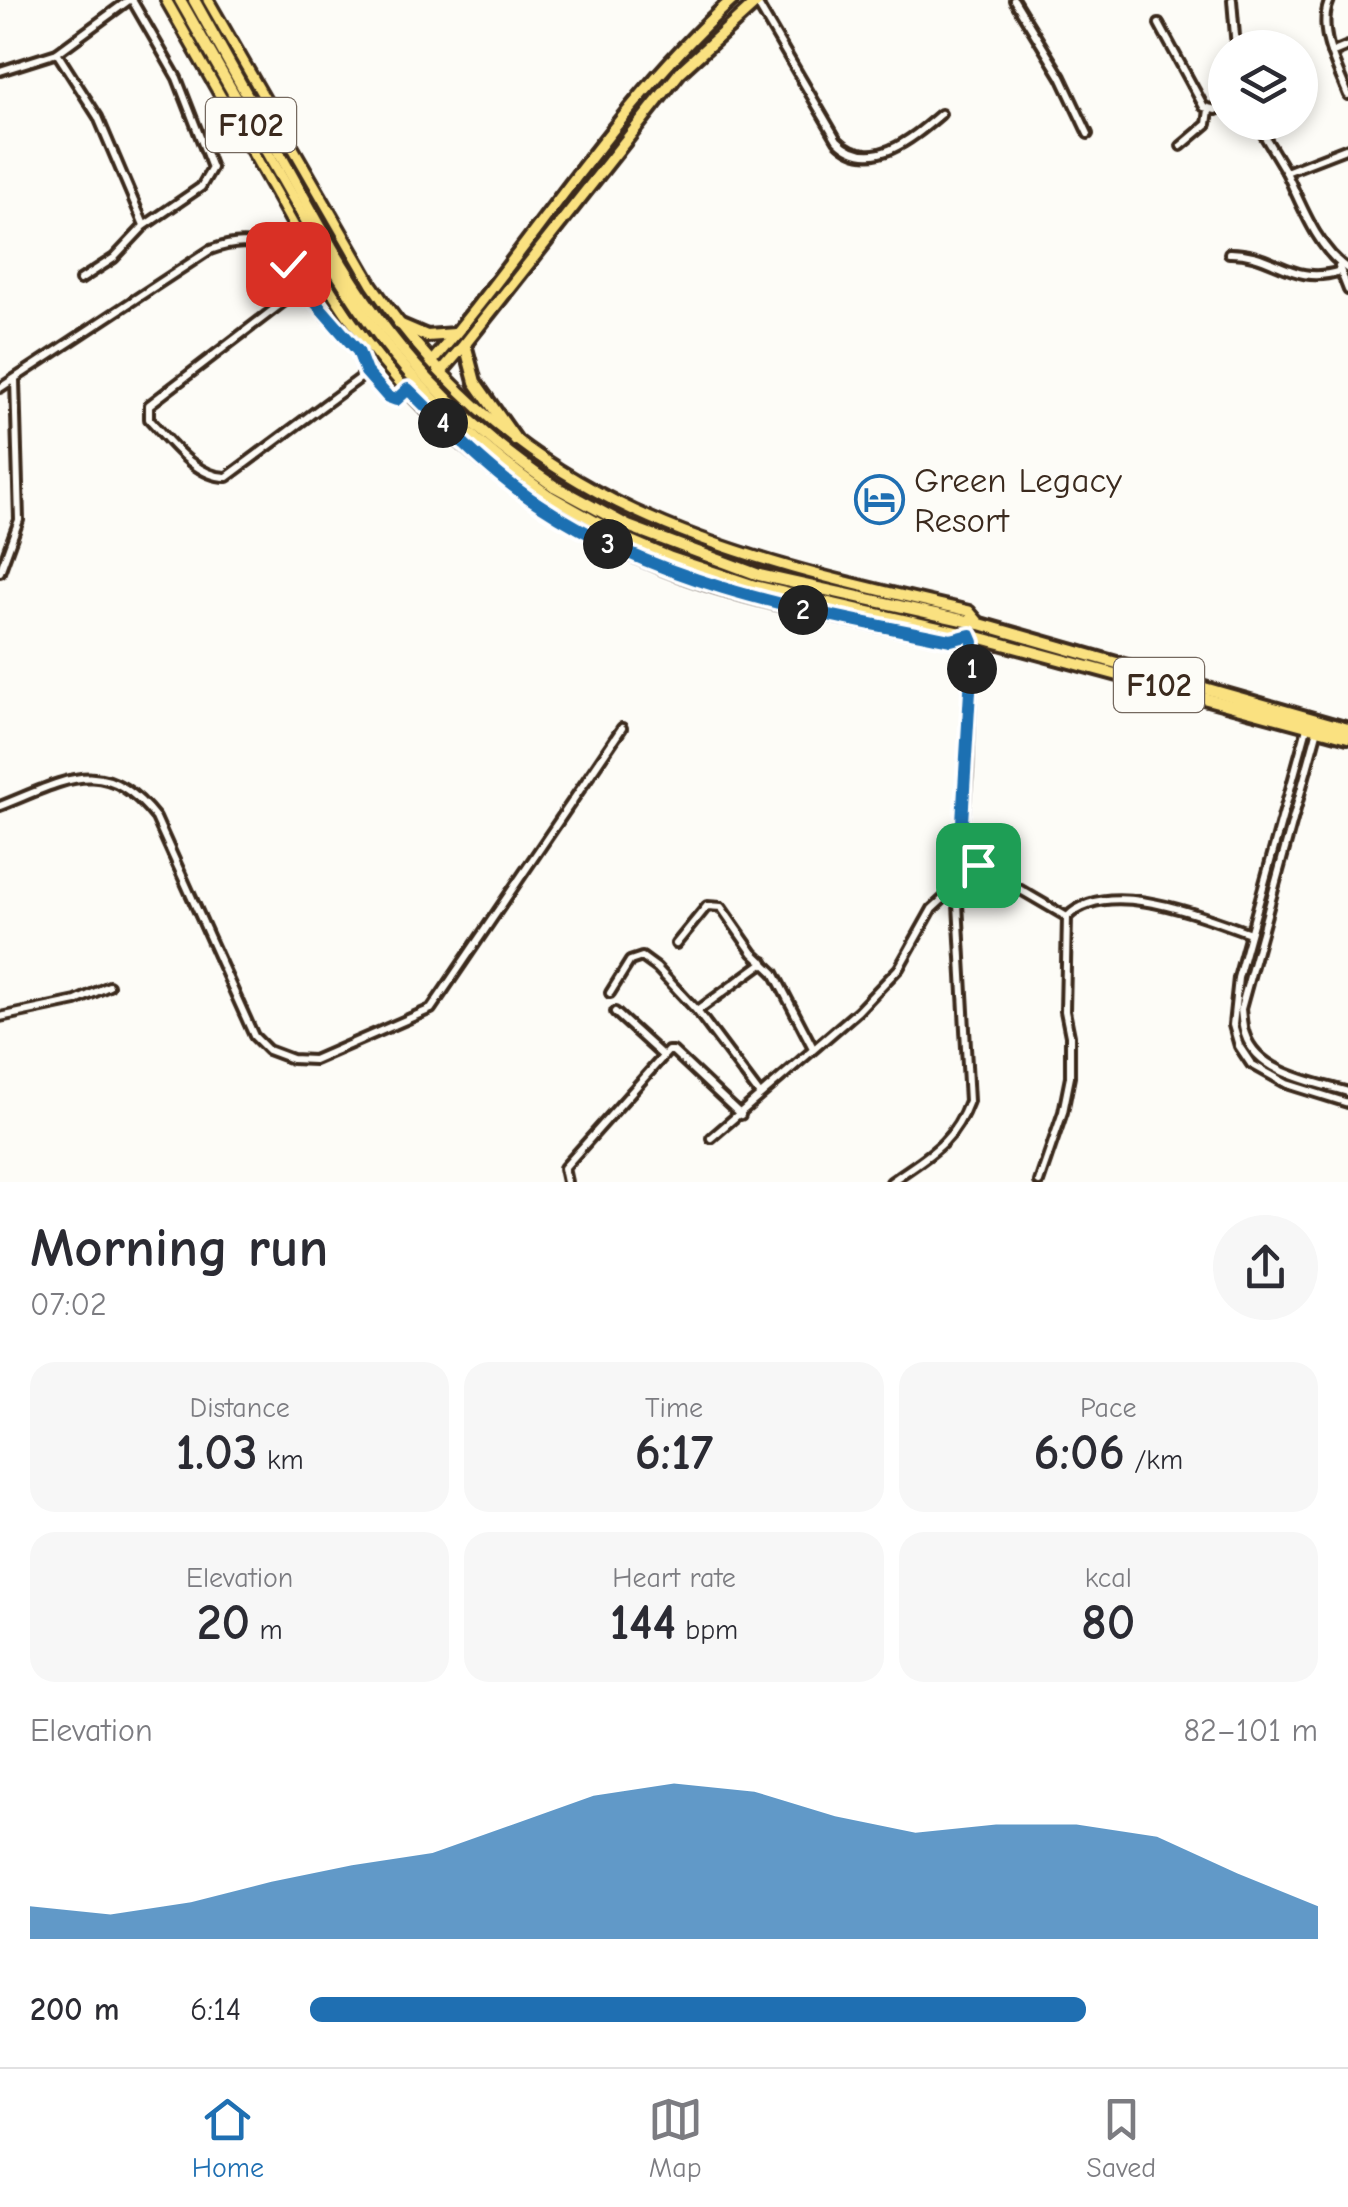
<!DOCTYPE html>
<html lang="en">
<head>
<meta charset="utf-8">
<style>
	:root { --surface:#fff; --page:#f7f7f7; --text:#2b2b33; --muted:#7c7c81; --line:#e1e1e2; --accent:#1f6fb2 }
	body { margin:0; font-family:"Comic Neue",sans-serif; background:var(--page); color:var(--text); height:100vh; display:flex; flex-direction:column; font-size:38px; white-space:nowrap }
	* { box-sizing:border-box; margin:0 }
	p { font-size:32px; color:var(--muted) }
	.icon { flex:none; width:55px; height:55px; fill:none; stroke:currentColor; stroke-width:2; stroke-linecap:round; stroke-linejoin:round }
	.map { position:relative; height:1182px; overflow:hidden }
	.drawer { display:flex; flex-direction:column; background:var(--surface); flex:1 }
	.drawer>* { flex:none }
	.tools { position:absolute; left:1208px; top:30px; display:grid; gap:20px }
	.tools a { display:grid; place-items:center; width:110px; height:110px; border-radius:50%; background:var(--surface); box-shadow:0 5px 15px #0003; font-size:50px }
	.pin { position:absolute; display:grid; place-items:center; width:85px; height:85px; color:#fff; margin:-42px; border-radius:20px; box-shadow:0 5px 15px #0006 }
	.km { position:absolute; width:50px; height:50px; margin:-25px; border-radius:50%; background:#222; color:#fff; font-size:28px; line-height:50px; text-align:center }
	.round { display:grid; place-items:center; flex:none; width:105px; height:105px; border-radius:52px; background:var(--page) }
	.headline { display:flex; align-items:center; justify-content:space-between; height:170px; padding:0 30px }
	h1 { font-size:55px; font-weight:700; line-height:75px }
	.metrics { display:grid; grid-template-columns:repeat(3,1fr); gap:15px; height:170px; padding:10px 30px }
	.metrics div { display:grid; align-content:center; border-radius:25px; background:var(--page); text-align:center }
	.metrics b { font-size:50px; font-weight:700 }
	.metrics small { font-size:28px; font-weight:400 }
	.metrics p { font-size:28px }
	.chart { height:280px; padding:20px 30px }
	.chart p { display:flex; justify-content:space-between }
	.chart svg { width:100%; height:180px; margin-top:10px; fill:var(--accent); opacity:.7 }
	ul { padding:0 30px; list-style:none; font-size:32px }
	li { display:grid; grid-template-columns:160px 120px 1fr; align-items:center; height:75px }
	li i { height:25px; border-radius:12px; background:var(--accent) }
	.tab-bar { display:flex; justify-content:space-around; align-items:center; height:140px; border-top:2px solid var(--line); background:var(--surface); font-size:28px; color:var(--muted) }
	.tab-bar a { display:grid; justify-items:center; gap:5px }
	.tab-bar .selected { color:var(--accent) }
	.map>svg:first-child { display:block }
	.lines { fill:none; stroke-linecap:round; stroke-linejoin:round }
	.street-casing { stroke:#3b2a1e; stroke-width:14 }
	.primary-casing { stroke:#3b2a1e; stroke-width:16 }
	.highway-casing { stroke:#3b2a1e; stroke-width:18 }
	.street { stroke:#fdfcf7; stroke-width:6 }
	.primary { stroke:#fae180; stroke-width:9 }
	.highway { stroke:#fae180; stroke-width:10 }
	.highway-bridge-casing { stroke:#3b2a1e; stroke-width:18; stroke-linecap:butt }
	.highway-bridge { stroke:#fae180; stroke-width:10 }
	.route-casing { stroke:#fff; stroke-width:20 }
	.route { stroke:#1f6fb2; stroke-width:12 }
	.labels { text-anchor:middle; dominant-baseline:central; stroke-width:8; stroke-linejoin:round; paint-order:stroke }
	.shield { fill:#fdfcf7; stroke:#75695f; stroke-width:2.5 }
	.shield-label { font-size:32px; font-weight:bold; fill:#3b2a1e }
	.poi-label { font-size:35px; fill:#3b2a1e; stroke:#fdfcf7; text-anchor:start }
</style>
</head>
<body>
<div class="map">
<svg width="1348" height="1182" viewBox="0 0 1348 1182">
	<rect width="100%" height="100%" fill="#fdfcf7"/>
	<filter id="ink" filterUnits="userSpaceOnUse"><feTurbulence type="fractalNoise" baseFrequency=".01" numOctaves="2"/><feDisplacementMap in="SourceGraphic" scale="20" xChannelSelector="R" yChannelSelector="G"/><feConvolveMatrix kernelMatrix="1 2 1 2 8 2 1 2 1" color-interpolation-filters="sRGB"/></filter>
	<g filter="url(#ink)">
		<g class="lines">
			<defs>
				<g id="street">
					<polyline points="1014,0 1061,77 1088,134"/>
					<polyline points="1232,0 1236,48"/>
					<path d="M1330 0C1316 29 1337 67 1348 95"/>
					<path d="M757 3 837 140C871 175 913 138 941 114"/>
					<polyline points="1159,24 1204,107 1216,110 1225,106"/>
					<polyline points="57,53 98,117 144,225"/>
					<polyline points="1331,53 1348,46"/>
					<polyline points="0,71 57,53 129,0"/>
					<polyline points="1256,122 1286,172 1348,148"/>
					<polyline points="1181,146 1207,124 1209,110"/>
					<path d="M1286 172C1301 204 1318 250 1348 269"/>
					<path d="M1229 253C1274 252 1292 287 1340 271"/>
					<polyline points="1339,267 1348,290"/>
					<polyline points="80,280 114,258 144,226 201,187 212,168 177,78 132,0"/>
					<path d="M303 287 149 405V419C169 440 196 478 227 477L367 373"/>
					<path d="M0 388 210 250C273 226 287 268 321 310 332 324 349 337 358 352 369 369 374 393 396 400L407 390"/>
					<polyline points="0,572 19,520 15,380"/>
					<polyline points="1308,724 1238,978 1233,1025 1239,1046 1251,1064 1287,1084 1348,1103"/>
					<path d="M1318 729 1241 1009C1242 1017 1242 1026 1245 1034 1257 1073 1314 1082 1348 1092"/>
					<path d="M0 806C64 781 105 752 156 818L254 1036 268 1050 292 1059 314 1060 431 1009 622 728"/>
					<polyline points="961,855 1067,917"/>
					<polyline points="676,944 707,906 721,907 753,953 774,973 813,1048"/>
					<polyline points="610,993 630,961 642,957 657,968 697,1011 764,962"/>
					<polyline points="697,1011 760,1095"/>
					<polyline points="615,1012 662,1055"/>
					<polyline points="0,1017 76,1001 109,986"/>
					<polyline points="711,1138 858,1011 899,968 932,909 957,886"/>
					<polyline points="567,1182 564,1168 668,1051 673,1051 741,1115"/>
					<path d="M891 1182C927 1156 953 1145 969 1101L957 886 968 772 973 642 970 636"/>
					<path d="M1039 1182 1063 1112 1070 1077V1036L1065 1011 1067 917C1108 876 1203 917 1250 933"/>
				</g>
				<g id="primary">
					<path d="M166 0C202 64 238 128 275 192 299 235 323 281 352 322 429 431 540 520 663 569 755 606 855 620 951 640L967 636"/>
					<path d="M208 0 372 285C523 508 722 555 969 611L980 624"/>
				</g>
				<g id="highway">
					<polyline points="180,0 323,250"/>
					<polyline points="194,0 331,246"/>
					<polyline points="399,324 427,336 455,334"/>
					<polyline points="465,344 475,382 516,440"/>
					<path d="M408 389C520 266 609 111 732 0"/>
					<polyline points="418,399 465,344 680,72 759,0"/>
					<polyline points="554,486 628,526 759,575 980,624 1348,729"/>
					<polyline points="548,495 624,538 671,558 755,586 970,635 1348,737"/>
				</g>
			</defs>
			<!-- street casing -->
			<use href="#street" class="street-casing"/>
			<!-- primary casing -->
			<use href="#primary" class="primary-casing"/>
			<!-- highway casing -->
			<use href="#highway" class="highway-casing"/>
			<!-- street -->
			<use href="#street" class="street"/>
			<!-- primary -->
			<use href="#primary" class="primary"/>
			<!-- highway -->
			<use href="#highway" class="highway"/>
			<defs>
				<g id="highway-bridge">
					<path d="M331 246C390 348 457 420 554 486"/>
					<path d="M323 250C384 356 448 425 548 495"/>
				</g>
			</defs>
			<!-- highway-bridge casing -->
			<use href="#highway-bridge" class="highway-bridge-casing"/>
			<!-- highway-bridge -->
			<use href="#highway-bridge" class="highway-bridge"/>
		</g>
	</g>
	<g class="lines" filter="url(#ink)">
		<defs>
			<path id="route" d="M288 264 303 288 358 351 366 372 388 397 396 400 408 389C450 430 490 473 540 505 664 587 808 611 951 640L970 635 973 642 960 855 978 865"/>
		</defs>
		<!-- route casing -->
		<use href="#route" class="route-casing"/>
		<!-- route -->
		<use href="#route" class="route"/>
	</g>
	<!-- icons -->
	<defs>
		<symbol id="hotel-ring" viewBox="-11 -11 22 22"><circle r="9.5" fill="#fdfcf7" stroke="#1f6fb2" stroke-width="1.5"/><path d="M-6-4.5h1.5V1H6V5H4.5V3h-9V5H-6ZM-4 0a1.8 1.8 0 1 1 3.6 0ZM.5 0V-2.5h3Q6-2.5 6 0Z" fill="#1f6fb2"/></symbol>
	</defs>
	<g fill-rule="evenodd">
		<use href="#hotel-ring" x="852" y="472" width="55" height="55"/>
	</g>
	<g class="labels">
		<!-- shield labels -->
		<g class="shield">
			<rect x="206" y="98" width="90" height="54" rx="8"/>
			<rect x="1114" y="658" width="90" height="54" rx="8"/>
		</g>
		<g class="shield-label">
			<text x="251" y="125">F102</text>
			<text x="1159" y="685">F102</text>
		</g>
		<!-- poi labels -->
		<g class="poi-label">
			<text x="914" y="480">Green Legacy<tspan x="914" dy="40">Resort</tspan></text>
		</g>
	</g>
</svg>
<div class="tools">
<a><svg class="icon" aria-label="layers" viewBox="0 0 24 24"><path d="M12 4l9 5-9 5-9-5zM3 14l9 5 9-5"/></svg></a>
</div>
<div class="pin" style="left:978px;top:865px;background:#1e9e55"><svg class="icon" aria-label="arrive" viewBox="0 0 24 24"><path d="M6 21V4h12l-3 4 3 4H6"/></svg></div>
<div class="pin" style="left:288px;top:264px;background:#d93025"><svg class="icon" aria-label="check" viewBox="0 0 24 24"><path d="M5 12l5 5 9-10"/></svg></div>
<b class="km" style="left:972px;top:669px">1</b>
<b class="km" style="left:803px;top:610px">2</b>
<b class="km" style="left:608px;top:544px">3</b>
<b class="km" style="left:443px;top:423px">4</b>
</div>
<section class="drawer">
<div class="headline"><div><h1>Morning run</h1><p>07:02</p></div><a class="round"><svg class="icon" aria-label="share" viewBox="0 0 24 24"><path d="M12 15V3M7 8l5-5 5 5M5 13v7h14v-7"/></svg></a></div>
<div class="metrics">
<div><p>Distance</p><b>1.03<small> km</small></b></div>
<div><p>Time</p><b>6:17</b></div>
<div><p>Pace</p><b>6:06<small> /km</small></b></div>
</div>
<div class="metrics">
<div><p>Elevation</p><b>20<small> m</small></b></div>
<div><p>Heart rate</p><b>144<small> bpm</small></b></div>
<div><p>kcal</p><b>80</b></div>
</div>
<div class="chart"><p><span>Elevation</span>82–101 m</p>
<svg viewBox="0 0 160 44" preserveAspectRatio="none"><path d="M0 44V36L10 38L20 35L30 30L40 26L50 23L60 16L70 9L80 6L90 8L100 14L110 18L120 16L130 16L140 19L150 28L160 36V44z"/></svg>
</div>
<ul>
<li><b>200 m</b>6:14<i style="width:77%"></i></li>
</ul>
</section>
<nav class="tab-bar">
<a class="selected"><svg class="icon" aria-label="home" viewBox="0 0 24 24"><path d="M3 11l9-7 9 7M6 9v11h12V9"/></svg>Home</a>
<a><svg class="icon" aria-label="map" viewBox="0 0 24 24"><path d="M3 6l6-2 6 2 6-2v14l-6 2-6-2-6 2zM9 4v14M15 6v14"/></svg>Map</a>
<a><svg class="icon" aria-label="saved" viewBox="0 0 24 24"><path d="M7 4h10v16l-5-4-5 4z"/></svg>Saved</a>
</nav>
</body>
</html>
